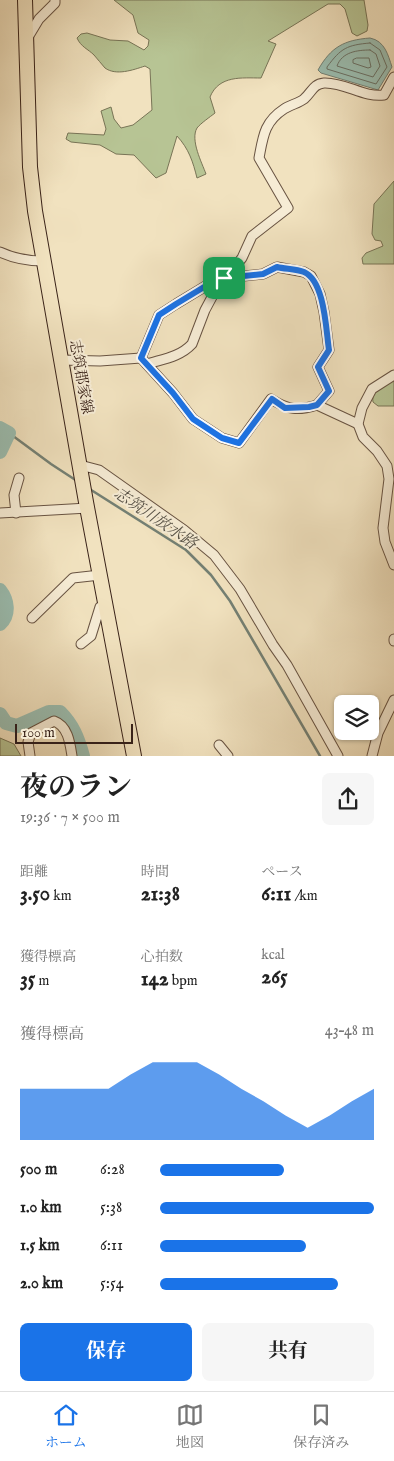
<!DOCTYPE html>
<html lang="ja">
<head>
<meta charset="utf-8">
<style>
	:root { --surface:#fff; --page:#f6f6f6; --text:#222; --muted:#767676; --line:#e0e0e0; --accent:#1a73e8 }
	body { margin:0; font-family:"IM FELL English","Noto Serif JP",serif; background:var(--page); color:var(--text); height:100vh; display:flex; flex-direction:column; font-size:19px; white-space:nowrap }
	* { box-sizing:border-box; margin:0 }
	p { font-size:16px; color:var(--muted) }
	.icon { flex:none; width:28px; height:28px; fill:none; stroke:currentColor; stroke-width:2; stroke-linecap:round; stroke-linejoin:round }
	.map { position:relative; height:756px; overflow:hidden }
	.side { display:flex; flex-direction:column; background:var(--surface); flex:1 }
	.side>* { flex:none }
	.buttons { position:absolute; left:334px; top:695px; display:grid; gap:10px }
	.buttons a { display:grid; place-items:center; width:45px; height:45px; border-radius:8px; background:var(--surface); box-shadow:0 1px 4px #0004; font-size:25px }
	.scale { position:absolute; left:15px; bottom:12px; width:118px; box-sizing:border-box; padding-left:5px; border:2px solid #3a2319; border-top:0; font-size:14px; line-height:18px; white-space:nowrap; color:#3a2319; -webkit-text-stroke:4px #f6ecd5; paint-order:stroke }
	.pin { position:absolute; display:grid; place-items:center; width:42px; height:42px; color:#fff; margin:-21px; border-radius:10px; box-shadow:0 2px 8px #0006 }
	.round { display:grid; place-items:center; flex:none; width:52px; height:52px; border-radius:8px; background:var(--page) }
	.summary { display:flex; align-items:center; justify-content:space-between; height:85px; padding:0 20px }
	h1 { font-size:28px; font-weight:700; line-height:38px }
	.stats { display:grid; grid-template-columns:repeat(3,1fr); gap:8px; height:85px; padding:5px 20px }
	.stats div { display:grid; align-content:center }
	.stats b { font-size:21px; font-weight:700 }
	.stats small { font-size:14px; font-weight:400 }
	.stats p { font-size:14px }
	.chart { height:140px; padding:10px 20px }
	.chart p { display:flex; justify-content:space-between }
	.chart svg { width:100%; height:90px; margin-top:5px; fill:var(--accent); opacity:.7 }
	.action { display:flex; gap:10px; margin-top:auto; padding:10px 20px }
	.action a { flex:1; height:58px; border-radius:8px; background:var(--accent); color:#fff; font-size:20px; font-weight:700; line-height:58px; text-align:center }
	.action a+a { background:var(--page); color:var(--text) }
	ul { padding:0 20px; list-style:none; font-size:16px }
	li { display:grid; grid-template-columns:80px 60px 1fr; align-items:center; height:38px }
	li i { height:12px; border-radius:6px; background:var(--accent) }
	.dock { display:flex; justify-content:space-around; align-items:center; height:70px; border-top:1px solid var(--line); background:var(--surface); font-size:14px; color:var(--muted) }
	.dock a { display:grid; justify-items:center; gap:2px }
	.dock .on { color:var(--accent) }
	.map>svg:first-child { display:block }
	.green { fill:#b7c494; stroke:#787456 }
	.water { fill:#9bbeb1; stroke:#748074 }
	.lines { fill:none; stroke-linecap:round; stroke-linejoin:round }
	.shore { stroke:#6a7065; stroke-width:1 }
	.stream { stroke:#748074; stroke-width:2.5 }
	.river { stroke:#9bbeb1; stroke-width:14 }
	.street-casing { stroke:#685342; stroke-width:11 }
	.primary-casing { stroke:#3a2319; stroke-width:16 }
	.street { stroke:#f6ecd5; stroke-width:9 }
	.primary { stroke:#f1e2bf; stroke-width:14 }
	.route-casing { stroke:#fff; stroke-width:10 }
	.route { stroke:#1a73e8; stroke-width:6 }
	.labels { text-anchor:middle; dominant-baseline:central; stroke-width:4; stroke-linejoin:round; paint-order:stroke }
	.street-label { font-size:15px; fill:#3a2319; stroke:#f6ecd5 }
	.water-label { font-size:16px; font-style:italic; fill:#575247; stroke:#f6ecd5 }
</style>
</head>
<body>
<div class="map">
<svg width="394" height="756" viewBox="0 0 394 756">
	<rect width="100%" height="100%" fill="#f1e2bf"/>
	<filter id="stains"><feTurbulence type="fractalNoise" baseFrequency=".004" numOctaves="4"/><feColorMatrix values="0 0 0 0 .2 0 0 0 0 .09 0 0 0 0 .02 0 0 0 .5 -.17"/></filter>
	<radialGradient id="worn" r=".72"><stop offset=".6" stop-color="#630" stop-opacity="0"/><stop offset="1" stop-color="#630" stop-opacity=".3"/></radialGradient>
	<!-- green -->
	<g class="green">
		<path d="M114 0H364L368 25 367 31 357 36 352 33 345 9 340 4H328L268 41 276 44 261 78C242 78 219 75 210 97L215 113C210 117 201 123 197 128 190 140 202 163 206 174L197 178C193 162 189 149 177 136L166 173 156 178 134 155 116 154 100 145 71 142 66 139 68 133 104 135 106 129 101 111 111 107 114 119 121 128 133 125 152 110 150 69 145 66C133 70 116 76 105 68 101 64 98 59 94 55 88 49 81 47 77 38L81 34 87 33 110 40 128 41 144 50 148 46 149 40 138 33 133 15Z"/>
		<polygon points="394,181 394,264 363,264 362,258 366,253 383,246 381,241 375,240 372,234 374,204"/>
		<path d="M394 379V406H378L373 402C371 389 384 385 394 379Z"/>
		<polygon points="0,738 14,744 21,756 0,756"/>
	</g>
	<!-- water -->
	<path class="water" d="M370 38C385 41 388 55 392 67L378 90 321 73 318 70C331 47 344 40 370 38Z"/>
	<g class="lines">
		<!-- shore -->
		<g class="shore">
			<path d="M370 43 380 50 387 67 376 84 327 69V67C341 48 347 45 370 43Z"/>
			<path d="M370 50 376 54 380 66 373 77 337 66C342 52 357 50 370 50Z"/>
			<polygon points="357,58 369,58 371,67 368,68 353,63 353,60"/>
		</g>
		<!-- stream -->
		<g class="stream">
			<polyline points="9,433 51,464 77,481"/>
			<polyline points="88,488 186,550 211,575 230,601 320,756"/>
		</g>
		<!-- river -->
		<g class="river">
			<polyline points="0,428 9,433 0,452"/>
			<path d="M0 590C8 600 10 615 0 624"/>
			<path d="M0 714 6 723 17 726 49 712H60C73 725 78 738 83 756"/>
		</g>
		<defs>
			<g id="street">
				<polyline points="27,39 39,19 55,3 55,0"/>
				<path d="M0 252C15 259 27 261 43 261"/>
				<polyline points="141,358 159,315 176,304 209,284 224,278 263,274 277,267 304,272 311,276 320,294 324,312 329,350 318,367 329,391 317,405"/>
				<path d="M61 360 100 361 141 358 173 393 193 419 222 438 239 443 271 399C288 410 298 411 317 405L358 424"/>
				<path d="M147 364C163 359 180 357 192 344L205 310 220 282 229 274 242 258 252 236 288 208 259 158C263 137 264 122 284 109 290 105 299 103 304 99 312 92 313 84 324 83 345 82 364 98 384 95L394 77"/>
				<polyline points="394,375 372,389 362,408 358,424 363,437 377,451 387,466 389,479 383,528 385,542 394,565"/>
				<polyline points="80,465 99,470 184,530 214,555 240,589 273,645 287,665 338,756"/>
				<polyline points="0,513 88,508"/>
				<polyline points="16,513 14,495 19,478"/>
				<polyline points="32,618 73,578 100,575"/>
				<polyline points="394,639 394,641"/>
				<polyline points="81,644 91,636 100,607 106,604"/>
				<polyline points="219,745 228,756"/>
				<path d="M30 756 28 742 31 733 54 721C68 726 70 743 72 756"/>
				<polyline points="372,756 378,733 394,700"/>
			</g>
			<polyline id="primary" points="25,0 30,167 35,211 86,502 134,756"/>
		</defs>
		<!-- street casing -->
		<use href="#street" class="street-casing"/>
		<!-- primary casing -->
		<use href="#primary" class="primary-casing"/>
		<!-- street -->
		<use href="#street" class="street"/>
		<!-- primary -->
		<use href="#primary" class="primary"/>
	</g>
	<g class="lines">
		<defs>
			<path id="route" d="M277 267C285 269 296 269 304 272 325 281 326 331 329 350L318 367 329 391 317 405 309 407 285 408 272 399 239 443 222 438 193 419 173 393 141 358 159 315 176 304 209 284 224 278 263 274Z"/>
		</defs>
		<!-- route casing -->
		<use href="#route" class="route-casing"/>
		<!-- route -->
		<use href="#route" class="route"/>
	</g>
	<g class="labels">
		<!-- street labels -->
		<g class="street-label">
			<text transform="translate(81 377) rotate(80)">志筑郡家線</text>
		</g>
		<!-- water labels -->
		<g class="water-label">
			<text transform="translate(155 519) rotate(34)">志筑川放水路</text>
		</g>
	</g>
	<rect width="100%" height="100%" filter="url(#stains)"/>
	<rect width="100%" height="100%" fill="url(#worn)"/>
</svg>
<div class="buttons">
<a><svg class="icon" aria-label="layers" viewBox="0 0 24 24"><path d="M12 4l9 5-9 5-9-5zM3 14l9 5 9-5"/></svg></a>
</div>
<div class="scale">100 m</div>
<div class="pin" style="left:224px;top:278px;background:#1e9e55"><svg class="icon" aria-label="arrive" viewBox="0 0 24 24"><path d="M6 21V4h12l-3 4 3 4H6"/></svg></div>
</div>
<section class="side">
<div class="summary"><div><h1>夜のラン</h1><p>19:36 · 7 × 500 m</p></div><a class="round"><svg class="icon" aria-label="share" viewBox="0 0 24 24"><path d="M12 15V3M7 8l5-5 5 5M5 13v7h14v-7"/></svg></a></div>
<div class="stats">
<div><p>距離</p><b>3.50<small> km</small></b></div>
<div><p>時間</p><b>21:38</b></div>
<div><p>ペース</p><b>6:11<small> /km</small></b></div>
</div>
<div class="stats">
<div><p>獲得標高</p><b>35<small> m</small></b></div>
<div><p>心拍数</p><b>142<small> bpm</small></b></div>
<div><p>kcal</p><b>265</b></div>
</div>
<div class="chart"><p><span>獲得標高</span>43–48 m</p>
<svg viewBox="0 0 160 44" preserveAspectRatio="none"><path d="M0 44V19L10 19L20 19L30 19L40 19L50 12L60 6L70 6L80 6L90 12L100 19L110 25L120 32L130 38L140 32L150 25L160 19V44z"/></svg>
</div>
<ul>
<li><b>500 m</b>6:28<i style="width:58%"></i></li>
<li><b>1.0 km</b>5:38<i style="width:100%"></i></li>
<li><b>1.5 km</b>6:11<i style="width:68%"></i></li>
<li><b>2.0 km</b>5:54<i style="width:83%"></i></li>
</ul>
<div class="action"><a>保存</a><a>共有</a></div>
</section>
<nav class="dock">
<a class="on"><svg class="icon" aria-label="home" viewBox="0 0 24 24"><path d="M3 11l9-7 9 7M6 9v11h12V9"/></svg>ホーム</a>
<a><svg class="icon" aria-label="map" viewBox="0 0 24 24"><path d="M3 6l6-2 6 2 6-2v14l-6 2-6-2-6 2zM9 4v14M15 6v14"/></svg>地図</a>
<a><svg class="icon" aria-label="saved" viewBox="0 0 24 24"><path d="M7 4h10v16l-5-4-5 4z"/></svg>保存済み</a>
</nav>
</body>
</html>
